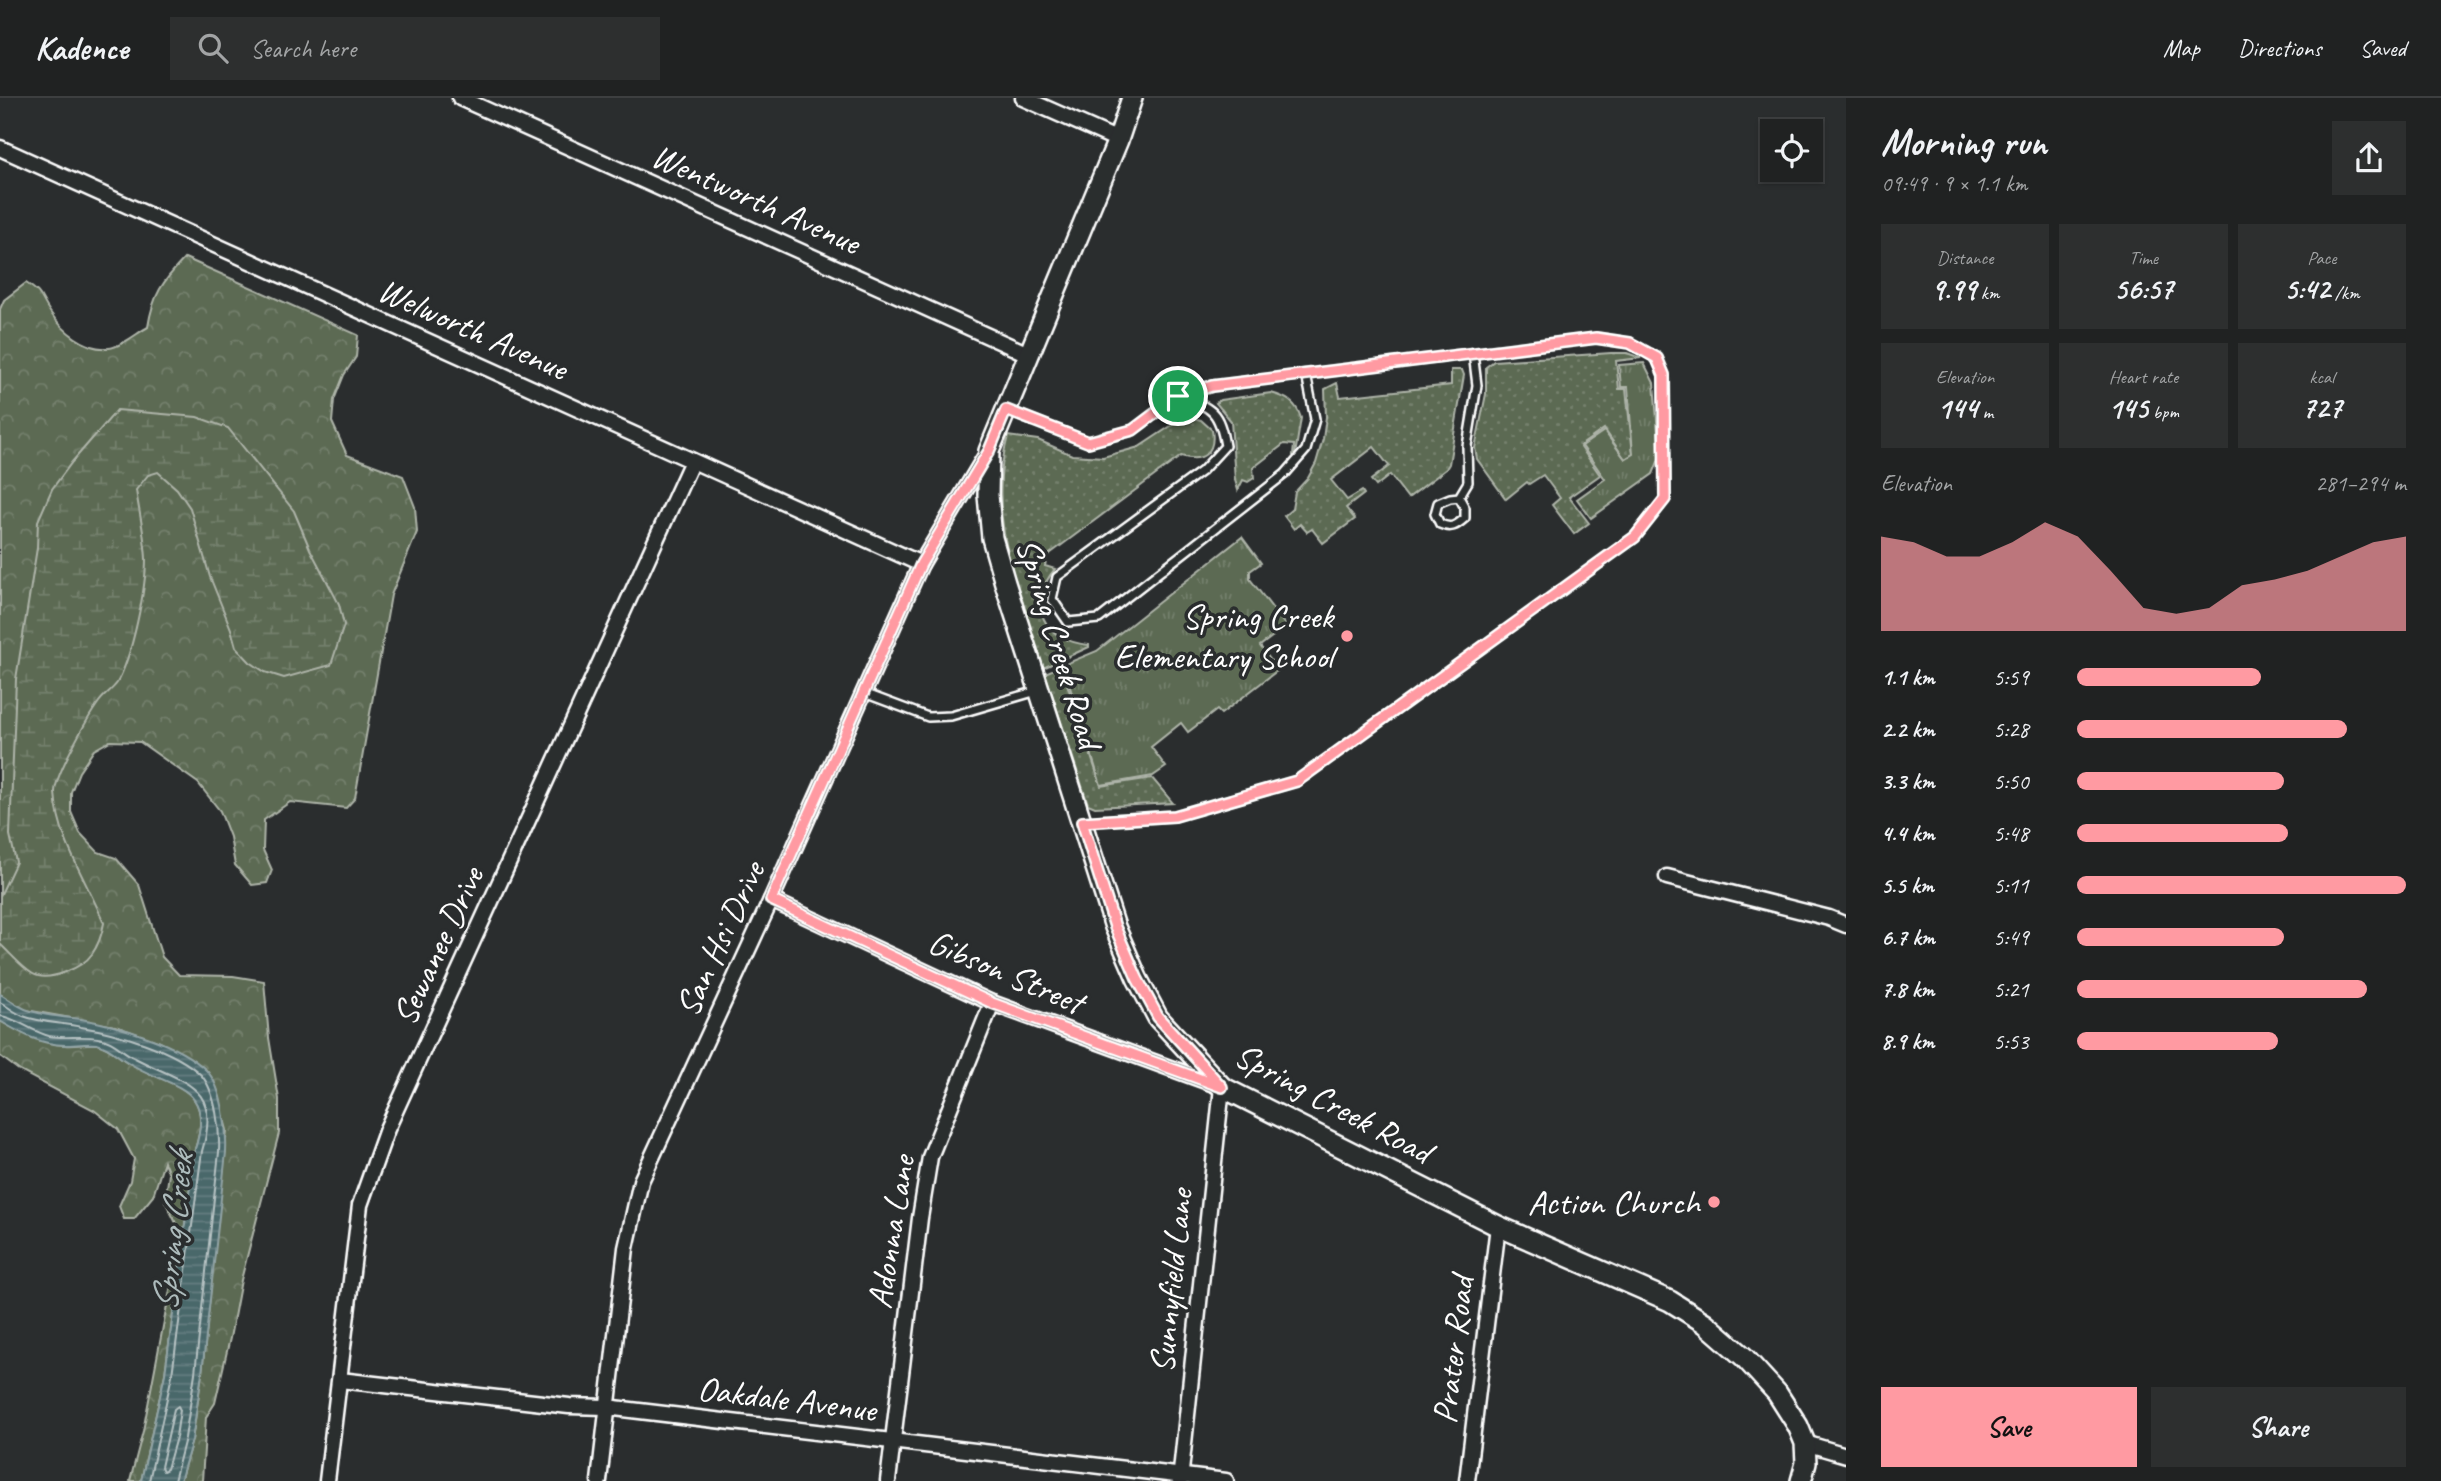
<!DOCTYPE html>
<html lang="en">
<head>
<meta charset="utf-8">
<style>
	:root { --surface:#202222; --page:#2d2f2f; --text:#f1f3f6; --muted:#a2a4a5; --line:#3d3f40; --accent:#ff9aa2 }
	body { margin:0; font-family:Caveat,sans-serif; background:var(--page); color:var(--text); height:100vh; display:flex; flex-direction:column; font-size:26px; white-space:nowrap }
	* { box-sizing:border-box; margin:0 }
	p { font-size:23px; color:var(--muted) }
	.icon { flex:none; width:38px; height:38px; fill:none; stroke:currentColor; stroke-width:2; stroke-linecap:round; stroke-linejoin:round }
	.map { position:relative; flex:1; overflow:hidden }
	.details { display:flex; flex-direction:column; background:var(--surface); width:595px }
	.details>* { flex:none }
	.buttons { position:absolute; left:1760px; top:21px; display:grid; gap:14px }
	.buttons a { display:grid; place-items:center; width:63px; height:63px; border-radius:0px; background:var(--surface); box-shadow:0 2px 5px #0004,0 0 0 2px var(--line); font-size:35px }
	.pin { position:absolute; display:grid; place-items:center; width:60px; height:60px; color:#fff; margin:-30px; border:4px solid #fff; border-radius:50%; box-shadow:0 2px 7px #0007 }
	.round { display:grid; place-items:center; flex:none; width:74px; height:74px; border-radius:0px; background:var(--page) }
	.overview { display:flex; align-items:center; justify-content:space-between; height:119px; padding:0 35px }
	h1 { font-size:38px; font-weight:700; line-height:52px }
	.stats { display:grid; grid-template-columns:repeat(3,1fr); gap:10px; height:119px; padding:7px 35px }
	.stats div { display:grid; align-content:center; border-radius:0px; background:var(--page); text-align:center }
	.stats b { font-size:30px; font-weight:700 }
	.stats small { font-size:19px; font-weight:400 }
	.stats p { font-size:19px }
	.chart { height:196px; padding:14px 35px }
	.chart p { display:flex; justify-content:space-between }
	.chart svg { width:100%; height:126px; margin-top:7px; fill:var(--accent); opacity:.7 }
	.primary-button { display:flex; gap:14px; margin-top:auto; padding:14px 35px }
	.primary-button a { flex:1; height:80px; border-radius:0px; background:var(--accent); color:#111; font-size:28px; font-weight:700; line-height:80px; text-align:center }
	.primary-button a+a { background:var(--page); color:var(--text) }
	ul { padding:0 35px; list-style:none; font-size:23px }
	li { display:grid; grid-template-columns:112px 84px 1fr; align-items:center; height:52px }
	li i { height:18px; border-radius:9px; background:var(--accent) }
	header { display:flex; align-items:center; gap:42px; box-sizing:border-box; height:98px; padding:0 35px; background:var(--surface); border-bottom:2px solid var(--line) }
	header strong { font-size:33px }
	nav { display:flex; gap:38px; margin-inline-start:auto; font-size:24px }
	.search { width:490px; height:63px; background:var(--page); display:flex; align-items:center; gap:18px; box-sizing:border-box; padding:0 24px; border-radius:0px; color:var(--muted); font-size:26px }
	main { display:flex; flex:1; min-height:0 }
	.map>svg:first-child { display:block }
	.grass { fill:url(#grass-dots); stroke:#aeb4a9; stroke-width:2 }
	.forest { fill:url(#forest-crowns); stroke:#aeb4a9; stroke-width:2 }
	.wetland { fill:url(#wetland-marsh); stroke:#aeb4a9; stroke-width:2 }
	.park { fill:url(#park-tufts); stroke:#aeb4a9; stroke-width:2 }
	.water { fill:url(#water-rules); stroke:#92a4a6; stroke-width:2 }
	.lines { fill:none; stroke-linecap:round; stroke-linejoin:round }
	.shore { stroke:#b6c2c3; stroke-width:2 }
	.lane-casing { stroke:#fff; stroke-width:12 }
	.street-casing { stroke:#fff; stroke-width:19 }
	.secondary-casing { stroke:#fff; stroke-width:24 }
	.lane { stroke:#2a2d2e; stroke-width:7 }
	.street { stroke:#2a2d2e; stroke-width:14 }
	.secondary { stroke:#2a2d2e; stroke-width:19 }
	.route-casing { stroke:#fff; stroke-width:14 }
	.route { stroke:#ff9aa2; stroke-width:9 }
	.poi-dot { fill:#ff9aa2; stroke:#2a2d2e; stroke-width:2.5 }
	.labels { text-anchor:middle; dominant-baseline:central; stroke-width:7; stroke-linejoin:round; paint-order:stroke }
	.street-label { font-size:35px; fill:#fff; stroke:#2a2d2e }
	.poi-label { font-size:35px; fill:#fff; stroke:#2a2d2e; text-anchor:end }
	.water-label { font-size:37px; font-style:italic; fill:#adbbbc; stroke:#2a2d2e }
</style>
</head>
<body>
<header>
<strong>Kadence</strong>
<div class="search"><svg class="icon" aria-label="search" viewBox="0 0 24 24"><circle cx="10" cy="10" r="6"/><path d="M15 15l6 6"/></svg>Search here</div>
<nav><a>Map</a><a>Directions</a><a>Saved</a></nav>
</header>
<main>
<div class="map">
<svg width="1846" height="1383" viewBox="0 0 1846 1383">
	<defs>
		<pattern id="grass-dots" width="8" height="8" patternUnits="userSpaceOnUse" patternTransform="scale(1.75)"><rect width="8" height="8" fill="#5c6a53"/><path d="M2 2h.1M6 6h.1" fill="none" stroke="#74806d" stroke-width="1.8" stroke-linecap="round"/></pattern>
		<pattern id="forest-crowns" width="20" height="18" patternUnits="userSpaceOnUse" patternTransform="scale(1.75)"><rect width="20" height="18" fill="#5c6a53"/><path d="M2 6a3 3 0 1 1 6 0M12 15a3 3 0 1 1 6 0" fill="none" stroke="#74806d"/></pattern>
		<pattern id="wetland-marsh" width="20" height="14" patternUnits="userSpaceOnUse" patternTransform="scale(1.75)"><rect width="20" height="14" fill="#5c6a53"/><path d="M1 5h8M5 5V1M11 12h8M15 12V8" fill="none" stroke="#74806d"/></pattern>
		<pattern id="park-tufts" width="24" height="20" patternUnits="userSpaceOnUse" patternTransform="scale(1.75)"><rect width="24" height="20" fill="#5c6a53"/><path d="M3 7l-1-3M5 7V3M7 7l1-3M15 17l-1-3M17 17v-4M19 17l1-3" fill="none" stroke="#74806d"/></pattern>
		<pattern id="water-rules" width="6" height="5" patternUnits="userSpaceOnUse" patternTransform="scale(1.75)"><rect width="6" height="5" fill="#49676a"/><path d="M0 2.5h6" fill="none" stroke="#647e80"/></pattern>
	</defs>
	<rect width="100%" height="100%" fill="#2a2d2e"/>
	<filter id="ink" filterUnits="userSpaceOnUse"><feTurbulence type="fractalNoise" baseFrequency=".0143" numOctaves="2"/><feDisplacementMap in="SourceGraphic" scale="14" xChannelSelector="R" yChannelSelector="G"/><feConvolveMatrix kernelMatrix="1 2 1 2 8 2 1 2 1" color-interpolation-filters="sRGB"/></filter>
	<g filter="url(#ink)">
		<!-- grass -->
		<g class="grass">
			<polygon points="1611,255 1627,255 1641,260 1616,263 1619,291 1626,291 1633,356 1625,361 1604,331 1580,348 1600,377 1569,399 1589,425 1574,436 1552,407 1560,400 1543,377 1529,386 1527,384 1506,401 1477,361 1475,350 1486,296 1486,269 1494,263"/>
			<polygon points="1451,272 1462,272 1464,277 1449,366 1446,371 1408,400 1390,377 1376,388 1371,382 1389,368 1374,349 1331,382 1347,402 1362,393 1364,396 1346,410 1355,421 1323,445 1312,431 1307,434 1300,426 1294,431 1284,418 1292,411 1295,394 1308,380 1316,365 1323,341 1326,319 1325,291 1337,285 1340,299 1451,287"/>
			<path d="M1271 295C1286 299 1296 304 1301 320L1295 357H1293L1294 347 1284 346 1253 370 1254 380 1248 384 1243 382 1238 392 1235 382 1231 323 1216 305 1220 302Z"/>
			<path d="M1186 318 1201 322 1212 332C1216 355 1202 365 1181 358L1047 458 1045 468 1055 471C1025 507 1044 543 1089 547V549L1043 570C1019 491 985 420 1008 338L1038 342 1072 357 1103 359 1139 349Z"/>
			<polygon points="1061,568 1101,688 1152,680 1173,705 1095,709 1088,706 1045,575"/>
		</g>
		<!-- forest -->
		<g class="forest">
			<path d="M185 160 358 237 356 259 344 277 334 302 332 324 347 357 403 378 415 409 417 434 391 497 355 700 346 710 290 704 264 722 263 752 272 772 267 785 252 787 235 767 230 739 220 713 198 685 140 644 110 643 94 652 79 674 71 694V714L80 735 98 754 116 760 139 787 162 859 179 877 233 878 264 883 269 940 279 1001V1035L241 1182 230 1240 215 1305 206 1319 202 1383H180L192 1342 202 1275 227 1032 214 984 207 973 191 961 160 944 115 928 26 912 0 896V211L4 202 26 185C44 197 39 198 50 214 62 232 86 253 109 250 121 249 137 235 148 229 153 197 162 184 185 160Z"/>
			<path d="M0 923C19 934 42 946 65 947 75 948 86 945 97 946 110 949 118 959 129 965 171 990 216 986 195 1051L165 1276 141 1383H130L143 1333 174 1171 179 1131 165 1103 169 1076 164 1064 153 1098 134 1121H124L119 1108 130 1083 134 1061 118 1031 94 1012 20 973 0 958Z"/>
		</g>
		<!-- wetland -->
		<path class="wetland" d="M117 312 197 319 228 330 294 413 310 451 339 506 344 527 331 567 284 580 265 574 250 564 236 549 231 531 210 479 190 410 177 391 158 374 148 377 136 392C139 414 145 438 146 461 146 491 132 559 117 585 112 592 104 597 99 604 88 619 54 679 55 695 58 742 87 783 104 825 102 836 99 846 92 856 83 869 49 885 33 876 21 869 10 855 0 846V798L16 764 10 737 16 581 37 450 38 423 52 391 72 364Z"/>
		<!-- park -->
		<g class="park">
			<polygon points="1644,265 1654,285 1660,359 1653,376 1591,420 1577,401 1605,381 1582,348 1604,333 1625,361 1633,356 1628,289 1621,289 1619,267"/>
			<polygon points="1242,439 1261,465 1250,473 1250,481 1286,528 1260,548 1278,572 1221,616 1217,612 1188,634 1181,625 1151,649 1166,669 1153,678 1101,687 1063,567 1097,553"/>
		</g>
		<!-- water -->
		<path class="water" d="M0 896C9 901 18 909 28 912 45 918 64 919 81 921 117 927 180 946 206 972 223 989 227 1031 226 1054L202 1275 192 1342 180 1383H141L165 1276 195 1051C216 986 171 991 129 965 118 959 110 949 97 946 86 945 75 947 65 947 41 947 20 935 0 923Z"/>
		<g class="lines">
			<!-- shore -->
			<g class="shore">
				<path d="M0 904C7 908 15 915 23 918 41 925 63 925 81 929 115 934 176 952 201 977 216 993 220 1033 219 1054L195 1275 185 1340 174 1383"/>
				<path d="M0 918C15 919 32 934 49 938 65 941 82 937 98 940 113 942 122 954 135 960 182 985 223 986 202 1053L172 1277 149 1383"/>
				<polygon points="178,1308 180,1312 176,1339 167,1371 163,1373 161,1369 174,1311"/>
			</g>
			<defs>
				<g id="lane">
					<path d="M1179 298C1212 310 1219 312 1225 348L1202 373 1057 479 1052 501 1068 524 1099 521 1285 376 1306 352 1315 321 1306 276"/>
					<polyline points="1008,313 1089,344 1133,332 1179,298 1212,288 1596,240 1630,245 1656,260 1664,277 1665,401 1635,439 1297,683 1175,718 1082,724"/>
					<path d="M1459 399 1450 400 1438 405 1435 416 1440 426C1451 431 1456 428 1465 420V410L1459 399 1468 384 1467 348 1477 287 1473 255"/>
					<polyline points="864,595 928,619 951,618 1037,593"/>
				</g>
				<g id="street">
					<polyline points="460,0 1028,256"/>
					<polyline points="1023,0 1118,42"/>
					<polyline points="0,50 921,466"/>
					<polyline points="1667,779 1829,820 1846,827"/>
					<polyline points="771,802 992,905 1222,989 1180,1383"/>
					<polyline points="340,1282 569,1308 606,1309 1226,1383"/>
					<polyline points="1805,1345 1846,1357"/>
					<polyline points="327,1383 360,1107 387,1031 692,363"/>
					<polyline points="599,1383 626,1150 641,1083 771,802 921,466 988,354"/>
					<polyline points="888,1383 920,1120 930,1059 992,905"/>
					<polyline points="1467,1383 1498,1128"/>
				</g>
				<polyline id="secondary" points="1132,0 1118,42 989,353 988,397 992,440 1005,485 1115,829 1137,880 1158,920 1222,989 1498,1128 1670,1203 1705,1225 1744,1259 1777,1295 1798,1328 1805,1345 1806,1365 1801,1383"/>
			</defs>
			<!-- lane casing -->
			<use href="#lane" class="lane-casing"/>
			<!-- street casing -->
			<use href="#street" class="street-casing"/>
			<!-- secondary casing -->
			<use href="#secondary" class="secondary-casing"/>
			<!-- lane -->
			<use href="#lane" class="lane"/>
			<!-- street -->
			<use href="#street" class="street"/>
			<!-- secondary -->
			<use href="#secondary" class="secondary"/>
		</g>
	</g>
	<g class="lines" filter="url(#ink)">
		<defs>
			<polygon id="route" points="1596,240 1630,245 1657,260 1664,277 1665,401 1635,439 1297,683 1175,718 1082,724 1115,829 1137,880 1158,919 1222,989 992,905 771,802 921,466 989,353 1006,312 1088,344 1133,332 1178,298 1212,288"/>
		</defs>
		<!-- route casing -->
		<use href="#route" class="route-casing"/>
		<!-- route -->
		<use href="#route" class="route"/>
	</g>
	<!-- markers -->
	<g class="poi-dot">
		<circle cx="1347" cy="538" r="7"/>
		<circle cx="1714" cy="1104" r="7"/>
	</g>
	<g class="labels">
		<!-- street labels -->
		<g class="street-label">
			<text transform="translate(756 101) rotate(24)">Wentworth Avenue</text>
			<text transform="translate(473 231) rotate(24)">Welworth Avenue</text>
			<text transform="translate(1059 545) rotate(73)">Spring Creek Road</text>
			<text transform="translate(720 841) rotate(-65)">San Hsi Drive</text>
			<text transform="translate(438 848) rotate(-65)">Sewanee Drive</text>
			<text transform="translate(1006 874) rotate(23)">Gibson Street</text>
			<text transform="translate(1333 1005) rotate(28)">Spring Creek Road</text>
			<text transform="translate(891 1134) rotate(-81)">Adonna Lane</text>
			<text transform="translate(1171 1183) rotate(-84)">Sunnyfield Lane</text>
			<text transform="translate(1453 1252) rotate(-83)">Prater Road</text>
			<text transform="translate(787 1301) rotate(7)">Oakdale Avenue</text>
		</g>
		<!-- poi labels -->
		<g class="poi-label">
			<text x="1333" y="518">Spring Creek<tspan x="1333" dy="40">Elementary School</tspan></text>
			<text x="1700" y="1104">Action Church</text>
		</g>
		<!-- water labels -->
		<g class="water-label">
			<text transform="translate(172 1134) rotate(-84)">Spring Creek</text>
		</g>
	</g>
</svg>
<div class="buttons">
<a><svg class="icon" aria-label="locate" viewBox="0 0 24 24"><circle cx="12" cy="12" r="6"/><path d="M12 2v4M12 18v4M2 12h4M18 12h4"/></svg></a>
</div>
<div class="pin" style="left:1178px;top:298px;background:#1e9e55"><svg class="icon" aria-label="arrive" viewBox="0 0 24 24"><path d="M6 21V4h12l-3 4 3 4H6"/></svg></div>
</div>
<section class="details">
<div class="overview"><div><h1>Morning run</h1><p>09:49 · 9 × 1.1 km</p></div><a class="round"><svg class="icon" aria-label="share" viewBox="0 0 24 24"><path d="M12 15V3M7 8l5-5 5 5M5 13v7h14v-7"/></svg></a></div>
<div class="stats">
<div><p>Distance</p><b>9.99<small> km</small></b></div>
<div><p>Time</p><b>56:57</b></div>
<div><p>Pace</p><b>5:42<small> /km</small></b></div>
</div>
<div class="stats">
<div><p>Elevation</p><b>144<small> m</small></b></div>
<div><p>Heart rate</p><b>145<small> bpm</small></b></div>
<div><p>kcal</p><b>727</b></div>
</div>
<div class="chart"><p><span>Elevation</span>281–294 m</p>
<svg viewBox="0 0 160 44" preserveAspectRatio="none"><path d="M0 44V11L10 13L20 18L30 18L40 13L50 6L60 11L70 23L80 36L90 38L100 36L110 28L120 26L130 23L140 18L150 13L160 11V44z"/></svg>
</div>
<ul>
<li><b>1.1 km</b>5:59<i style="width:56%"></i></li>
<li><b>2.2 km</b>5:28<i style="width:82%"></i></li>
<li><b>3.3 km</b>5:50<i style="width:63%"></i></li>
<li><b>4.4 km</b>5:48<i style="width:64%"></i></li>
<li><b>5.5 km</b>5:11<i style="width:100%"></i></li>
<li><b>6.7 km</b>5:49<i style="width:63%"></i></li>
<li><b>7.8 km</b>5:21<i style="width:88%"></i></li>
<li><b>8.9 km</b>5:53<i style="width:61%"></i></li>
</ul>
<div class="primary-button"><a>Save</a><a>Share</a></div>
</section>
</main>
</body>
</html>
